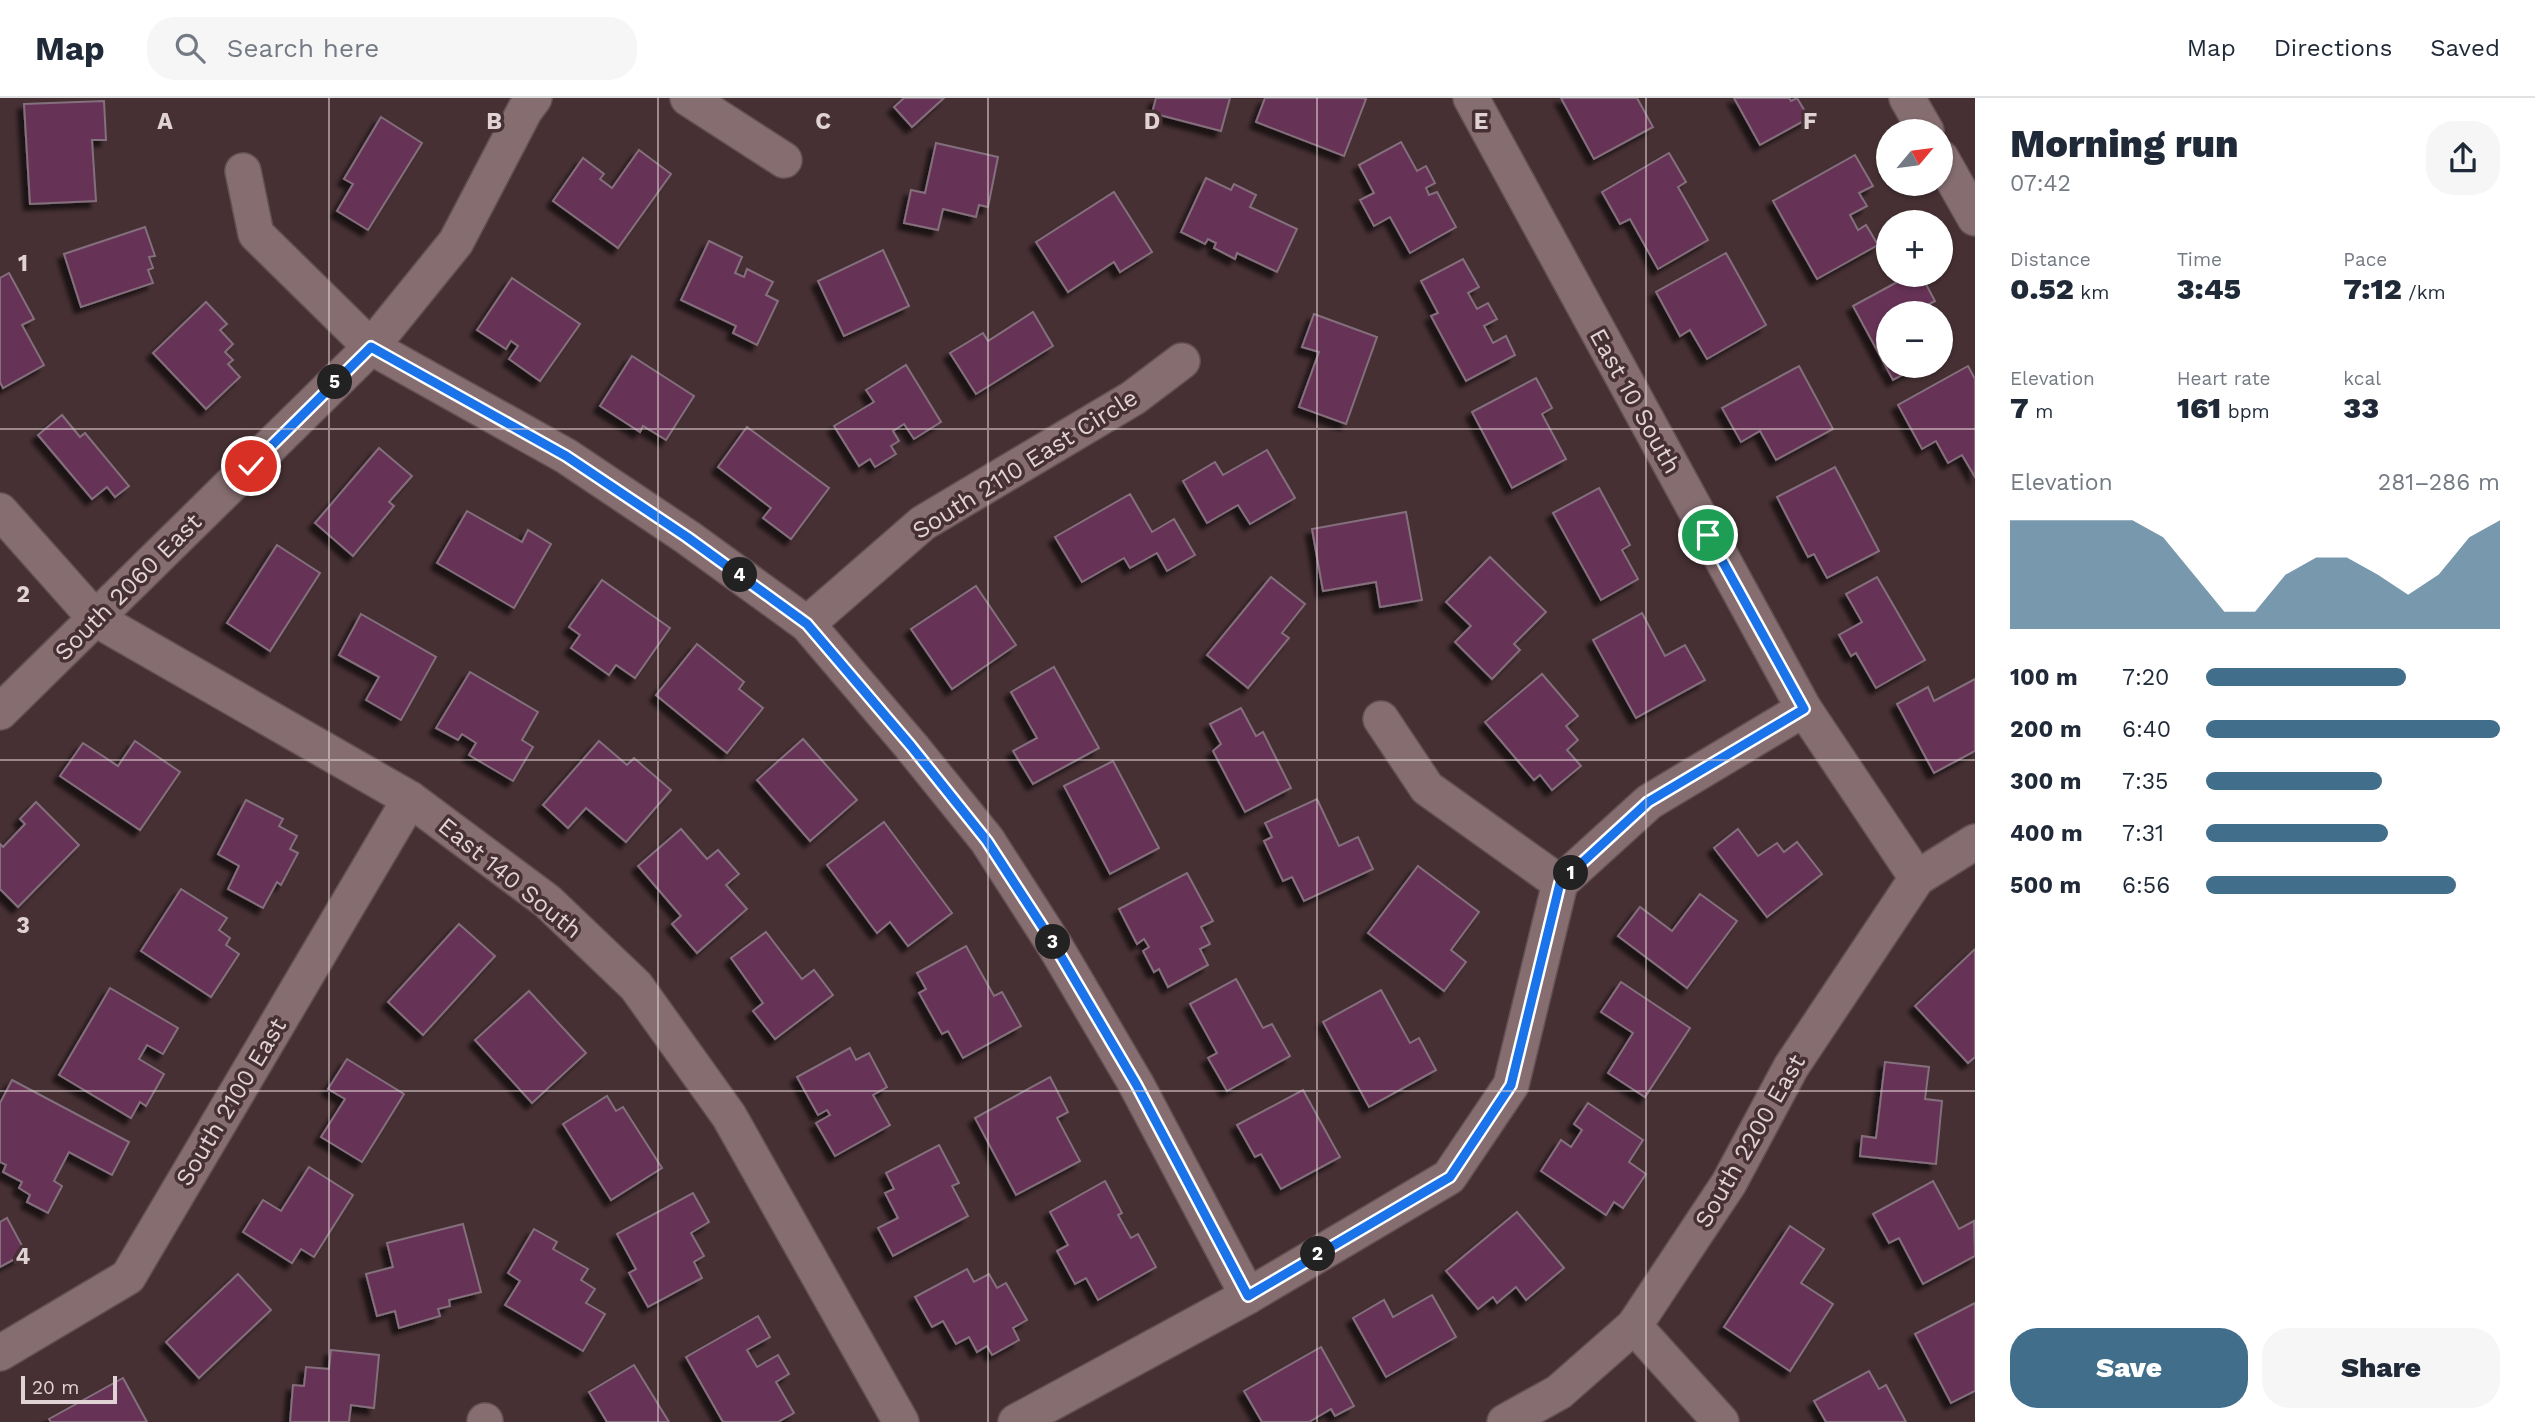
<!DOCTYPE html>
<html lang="en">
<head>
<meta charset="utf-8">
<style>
	:root { --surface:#fff; --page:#f6f6f7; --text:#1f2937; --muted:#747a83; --line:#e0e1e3; --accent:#406e8b }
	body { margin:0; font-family:"Work Sans",sans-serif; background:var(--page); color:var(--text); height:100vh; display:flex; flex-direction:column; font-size:26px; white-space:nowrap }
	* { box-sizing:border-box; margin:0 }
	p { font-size:23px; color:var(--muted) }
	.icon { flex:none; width:38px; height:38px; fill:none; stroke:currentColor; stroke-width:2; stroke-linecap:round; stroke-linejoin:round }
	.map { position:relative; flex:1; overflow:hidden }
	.drawer { display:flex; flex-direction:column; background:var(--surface); width:560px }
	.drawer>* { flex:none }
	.needle { width:46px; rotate:61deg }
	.tools { position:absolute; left:1876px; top:21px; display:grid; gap:14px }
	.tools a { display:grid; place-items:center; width:77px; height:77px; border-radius:50%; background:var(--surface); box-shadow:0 2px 5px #0004; font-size:35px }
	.scale { position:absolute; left:21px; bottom:18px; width:96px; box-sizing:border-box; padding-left:7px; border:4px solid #e1d3d5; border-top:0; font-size:19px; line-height:24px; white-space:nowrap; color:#e1d3d5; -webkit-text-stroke:5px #463034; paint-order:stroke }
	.pin { position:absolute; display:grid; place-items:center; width:60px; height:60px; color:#fff; margin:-30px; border:4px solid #fff; border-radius:50%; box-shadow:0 2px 7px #0007 }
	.km { position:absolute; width:35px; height:35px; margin:-18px; border-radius:50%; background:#222; color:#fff; font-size:19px; line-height:35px; text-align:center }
	.round { display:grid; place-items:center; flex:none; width:74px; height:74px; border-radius:28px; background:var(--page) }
	.summary { display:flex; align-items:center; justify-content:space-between; height:119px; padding:0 35px }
	h1 { font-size:38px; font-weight:800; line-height:52px }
	.metrics { display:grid; grid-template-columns:repeat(3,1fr); gap:10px; height:119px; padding:7px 35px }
	.metrics div { display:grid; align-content:center }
	.metrics b { font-size:30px; font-weight:800 }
	.metrics small { font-size:19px; font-weight:400 }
	.metrics p { font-size:19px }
	.chart { height:196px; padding:14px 35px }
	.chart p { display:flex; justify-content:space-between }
	.chart svg { width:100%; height:126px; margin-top:7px; fill:var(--accent); opacity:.7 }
	.button { display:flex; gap:14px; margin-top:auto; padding:14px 35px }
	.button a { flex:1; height:80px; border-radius:28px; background:var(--accent); color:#fff; font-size:28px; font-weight:800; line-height:80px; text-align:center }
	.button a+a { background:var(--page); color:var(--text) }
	ul { padding:0 35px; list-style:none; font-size:23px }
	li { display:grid; grid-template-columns:112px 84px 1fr; align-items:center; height:52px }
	li i { height:18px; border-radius:9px; background:var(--accent) }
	header { display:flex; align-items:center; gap:42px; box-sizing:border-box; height:98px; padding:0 35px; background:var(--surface); border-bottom:2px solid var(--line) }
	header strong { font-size:33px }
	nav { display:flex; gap:38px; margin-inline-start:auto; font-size:24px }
	.search { width:490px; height:63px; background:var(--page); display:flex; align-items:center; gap:18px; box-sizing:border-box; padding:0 24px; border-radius:28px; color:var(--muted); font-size:26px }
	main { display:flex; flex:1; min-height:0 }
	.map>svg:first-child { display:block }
	.building { fill:#663356; stroke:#846f7c; stroke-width:2; filter:url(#shadow) }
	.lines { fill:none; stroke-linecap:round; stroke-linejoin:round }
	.minor-casing { stroke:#625053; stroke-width:38 }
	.minor { stroke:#856d70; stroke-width:35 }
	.route-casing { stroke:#fff; stroke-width:14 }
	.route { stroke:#1a73e8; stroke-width:9 }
	.grid { fill:none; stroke:#e1d3d5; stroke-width:2; stroke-opacity:0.55 }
	.labels { text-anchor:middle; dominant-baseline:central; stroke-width:7; stroke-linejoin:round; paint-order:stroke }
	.street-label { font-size:24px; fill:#e1d3d5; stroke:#463034 }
	.grid-label { font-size:23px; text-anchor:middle; font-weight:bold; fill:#e1d3d5; stroke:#463034; stroke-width:7; stroke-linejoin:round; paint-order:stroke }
</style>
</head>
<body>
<header>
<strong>Map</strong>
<div class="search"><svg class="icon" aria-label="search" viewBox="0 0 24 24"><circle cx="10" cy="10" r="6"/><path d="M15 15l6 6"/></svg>Search here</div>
<nav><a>Map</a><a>Directions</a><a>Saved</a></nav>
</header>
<main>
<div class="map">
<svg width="1975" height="1324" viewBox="0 0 1975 1324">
	<defs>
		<filter id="shadow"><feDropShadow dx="-6" dy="6" stdDeviation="2" flood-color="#0009"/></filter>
	</defs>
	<rect width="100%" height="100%" fill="#463034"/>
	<!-- building -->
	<g class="building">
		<polygon points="904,0 944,0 912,29 894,9"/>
		<polygon points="1156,0 1230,0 1221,33 1152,15"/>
		<polygon points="1265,0 1363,0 1366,1 1344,58 1256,24"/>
		<polygon points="1561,0 1637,0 1653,29 1594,61"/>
		<polygon points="1734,0 1789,0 1791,3 1797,0 1809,20 1760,47"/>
		<polygon points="104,3 106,42 92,42 96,103 30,106 24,6"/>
		<polygon points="381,19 422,45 368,132 337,113 353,86 344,81"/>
		<polygon points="1401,44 1417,73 1426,68 1435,85 1426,90 1429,97 1437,94 1456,129 1410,155 1390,119 1374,128 1360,102 1374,95 1359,67"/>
		<polygon points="936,45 998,59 988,109 979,107 976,119 943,111 938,132 904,125 911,92 925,95"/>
		<polygon points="639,52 671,76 618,150 553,103 583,60 604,76 600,81 612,90"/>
		<polygon points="1669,55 1686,84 1678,89 1708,142 1658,171 1630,121 1620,126 1602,94"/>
		<polygon points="1855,57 1873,88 1859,95 1867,108 1850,117 1858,132 1866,127 1878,147 1817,181 1773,103"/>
		<polygon points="1206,80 1231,92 1234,86 1256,97 1250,109 1297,131 1277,174 1237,155 1235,161 1214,150 1216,145 1208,141 1205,146 1181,134"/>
		<polygon points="1114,94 1152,154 1120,174 1114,164 1068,194 1036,144"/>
		<polygon points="145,129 155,158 149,159 153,170 148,172 153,185 81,209 64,156"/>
		<polygon points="709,143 742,159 735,175 744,179 747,171 773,184 766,197 778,203 757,247 733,235 736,228 681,202"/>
		<polygon points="883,152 909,208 844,238 818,183"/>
		<polygon points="1726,155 1766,227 1707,261 1690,232 1680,238 1656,194"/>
		<polygon points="1463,161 1479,189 1468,195 1477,211 1488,205 1497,221 1484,228 1493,245 1506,238 1515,257 1466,283 1431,218 1438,215 1421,183"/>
		<polygon points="9,175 34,221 22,227 44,267 3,290 0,284 0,180"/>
		<polygon points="1910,177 1921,177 1935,203 1920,211 1923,215 1888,215 1888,268 1919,268 1893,282 1853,208"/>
		<polygon points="512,180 580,226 540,283 509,261 518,248 511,243 506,251 477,232"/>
		<polygon points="206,204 227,226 220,232 233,246 225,254 233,262 228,266 240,279 206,311 153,255"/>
		<polygon points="1033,214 1053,248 976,296 950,255 983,235 988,243"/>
		<polygon points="1314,216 1377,239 1346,326 1299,309 1319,254 1302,249"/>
		<polygon points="632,258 694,298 666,342 643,328 640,334 600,308"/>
		<polygon points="906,267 941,324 914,341 904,326 893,333 899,343 891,348 896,356 875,369 870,361 859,368 834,328 874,304 866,292"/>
		<polygon points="1799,268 1833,331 1776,362 1760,333 1741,344 1722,310"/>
		<polygon points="1968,268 1975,281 1975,379 1962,357 1948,365 1936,343 1922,351 1898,307"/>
		<polygon points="1536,280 1552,310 1542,316 1566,361 1512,390 1472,314"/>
		<polygon points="62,317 80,339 85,335 129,388 115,399 107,389 92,401 38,337"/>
		<polygon points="747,329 829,390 791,441 763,420 771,410 718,369"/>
		<polygon points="379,350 412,378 389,404 394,408 353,458 315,425"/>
		<polygon points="1267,352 1295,400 1250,426 1238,407 1207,425 1183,383 1215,364 1223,377"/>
		<polygon points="1835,369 1879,453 1827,480 1814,456 1808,459 1777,399"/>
		<polygon points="1599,390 1630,447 1622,452 1638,481 1601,502 1553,415"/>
		<polygon points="1130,396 1152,434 1174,421 1195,457 1167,473 1157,455 1130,470 1124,460 1082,484 1055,439"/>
		<polygon points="467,413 522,444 528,432 551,446 514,510 437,465"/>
		<polygon points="1406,414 1422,502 1380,509 1376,484 1323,493 1312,431"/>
		<polygon points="277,447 320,475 270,553 227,525"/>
		<polygon points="1490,459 1546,514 1514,546 1520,552 1492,581 1455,544 1471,528 1446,504"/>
		<polygon points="1271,479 1305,506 1282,535 1289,540 1248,590 1207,557"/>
		<polygon points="1877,479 1925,562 1876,590 1856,555 1851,558 1839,537 1862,524 1846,496"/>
		<polygon points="602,482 670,530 635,580 616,567 609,577 571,550 580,537 569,529"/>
		<polygon points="976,488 1016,547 952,591 911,531"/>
		<polygon points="1642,515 1665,558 1685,547 1705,582 1636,620 1593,542"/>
		<polygon points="361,516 436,559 401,622 366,602 379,579 339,557"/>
		<polygon points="697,546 744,584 739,591 763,610 727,655 656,597"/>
		<polygon points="1054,569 1099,650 1033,686 1013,653 1037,640 1011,594"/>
		<polygon points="470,574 538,614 522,642 533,649 513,683 469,657 476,645 462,636 458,642 436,630"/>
		<polygon points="1542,576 1578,618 1566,628 1578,642 1567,652 1581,668 1552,692 1540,677 1534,682 1485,624"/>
		<polygon points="1975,581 1975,653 1934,675 1897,606 1928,589 1934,603"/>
		<polygon points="1241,610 1256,638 1263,634 1291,690 1245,714 1213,653 1221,646 1210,626"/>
		<polygon points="803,641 857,702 810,743 757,682"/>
		<polygon points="135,643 180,674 140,732 60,678 83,645 118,668"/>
		<polygon points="599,643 627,667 634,660 671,692 626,744 586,710 568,730 543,707"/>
		<polygon points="1113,663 1159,750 1110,776 1064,688"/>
		<polygon points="1317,701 1339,748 1358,739 1373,771 1304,803 1292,779 1283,783 1264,743 1272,739 1265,725"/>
		<polygon points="246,702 283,721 279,728 297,738 290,751 298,755 281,787 277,784 263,810 228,791 239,768 218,756"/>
		<polygon points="36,704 79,747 18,809 0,791 0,746 3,749 25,726 20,721"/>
		<polygon points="884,724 952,815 908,848 890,824 877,835 827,767"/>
		<polygon points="681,731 707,761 718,752 739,776 726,787 747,811 697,855 672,826 681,818 638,768"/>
		<polygon points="1738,731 1758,758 1777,745 1784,754 1797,744 1822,776 1767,819 1714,750"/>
		<polygon points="1418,768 1479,814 1451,852 1466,864 1444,893 1368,835"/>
		<polygon points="1187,775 1213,823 1201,829 1210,846 1200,851 1208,867 1168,889 1159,871 1154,874 1143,853 1149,849 1144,841 1137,846 1119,811"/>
		<polygon points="181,791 227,820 219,832 230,840 226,847 239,856 211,899 141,853"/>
		<polygon points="1700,796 1737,823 1687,890 1618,838 1640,809 1672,833"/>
		<polygon points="459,826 495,858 423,937 388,904"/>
		<polygon points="766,834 802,881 814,872 833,897 775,941 753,913 763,905 731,860"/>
		<polygon points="966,848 994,898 1002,894 1021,928 963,960 948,933 942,936 919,895 926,891 917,875"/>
		<polygon points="1975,851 1975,959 1968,965 1915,908"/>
		<polygon points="1236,881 1263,930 1272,926 1290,958 1227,993 1208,960 1217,955 1190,906"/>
		<polygon points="1621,884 1690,930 1645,999 1608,975 1633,935 1601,914"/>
		<polygon points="110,890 178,930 163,956 147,947 139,961 164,976 146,1008 140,1004 131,1020 59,977"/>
		<polygon points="1381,892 1410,945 1419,940 1436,972 1369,1009 1323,924"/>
		<polygon points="529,893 586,955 532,1005 475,942"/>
		<polygon points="850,950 856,962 869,955 887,989 873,997 890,1027 835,1058 816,1025 830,1017 827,1012 818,1017 797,979"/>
		<polygon points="347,961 404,996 362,1064 321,1039 345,1001 328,991"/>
		<polygon points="1885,964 1929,969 1925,1001 1942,1003 1936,1066 1860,1058 1862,1038 1876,1040"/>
		<polygon points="1050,979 1068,1014 1057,1020 1080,1063 1016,1097 975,1020"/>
		<polygon points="12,982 129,1044 112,1077 69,1054 54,1083 62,1088 48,1115 27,1104 30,1097 19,1090 22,1084 3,1074 6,1067 0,1064 0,1005"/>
		<polygon points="1303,992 1340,1059 1281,1091 1261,1056 1255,1059 1237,1027"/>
		<polygon points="607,998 616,1013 623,1009 662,1070 611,1102 563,1026"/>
		<polygon points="1588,1005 1643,1042 1629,1064 1646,1076 1623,1110 1614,1104 1606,1117 1541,1073 1561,1042 1571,1049 1582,1032 1574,1026"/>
		<polygon points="939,1047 959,1085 952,1088 968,1118 893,1158 878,1130 898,1120 885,1095 894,1091 886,1075"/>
		<polygon points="309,1069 353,1097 314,1159 301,1151 292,1165 243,1134 263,1102 281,1113"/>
		<polygon points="1105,1083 1122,1115 1118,1117 1131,1140 1138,1136 1156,1169 1098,1202 1086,1180 1075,1186 1057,1153 1068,1147 1050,1114"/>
		<polygon points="1933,1083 1959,1131 1974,1123 1975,1158 1923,1186 1899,1140 1889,1145 1873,1116"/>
		<polygon points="693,1095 709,1124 691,1135 704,1158 694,1164 702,1180 648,1209 629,1175 636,1171 617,1136"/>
		<polygon points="1517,1114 1564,1170 1526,1202 1516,1189 1497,1205 1493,1199 1478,1211 1446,1173"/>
		<polygon points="7,1120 26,1155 0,1169 0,1124"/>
		<polygon points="463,1126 481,1194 449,1202 450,1208 438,1211 440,1218 399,1230 395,1213 377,1218 366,1176 393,1169 387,1145"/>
		<polygon points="1790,1128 1824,1151 1801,1185 1833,1206 1790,1273 1724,1229"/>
		<polygon points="534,1131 557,1144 553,1151 588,1171 581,1182 595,1191 586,1205 605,1216 583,1253 505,1207 520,1183 508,1175"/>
		<polygon points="967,1171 974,1184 989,1176 997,1190 1006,1185 1027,1222 1013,1230 1019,1242 992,1257 987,1248 977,1254 969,1239 956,1246 943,1223 932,1229 915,1199"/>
		<polygon points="238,1176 271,1212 199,1280 166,1244"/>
		<polygon points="1432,1197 1456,1239 1386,1279 1353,1220 1384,1202 1393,1219"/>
		<polygon points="1975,1205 1975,1293 1951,1305 1915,1236"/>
		<polygon points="758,1218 770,1239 747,1252 757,1269 778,1257 789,1276 776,1284 794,1315 778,1324 723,1324 686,1259"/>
		<polygon points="1321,1249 1354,1308 1335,1318 1331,1311 1309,1324 1262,1324 1244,1293"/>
		<polygon points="331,1252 379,1257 374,1310 351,1307 349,1324 290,1324 293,1287 304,1288 306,1269 329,1271"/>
		<polygon points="634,1267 669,1324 607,1324 589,1294"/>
		<polygon points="1869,1273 1879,1291 1886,1287 1906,1324 1826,1324 1814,1303"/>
		<polygon points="123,1280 147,1324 51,1324 49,1321"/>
	</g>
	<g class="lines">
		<defs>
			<g id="minor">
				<polyline points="688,0 784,62"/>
				<polyline points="1471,0 1804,611 1917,780"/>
				<polyline points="1907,0 1926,33"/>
				<polyline points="1941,60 1975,120"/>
				<polyline points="243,73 256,136 371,249 566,358 687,439 807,526 911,648 987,742 1055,848 1136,986 1248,1198"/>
				<polyline points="0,413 96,521 410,701 547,803 636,888 729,1018 901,1324"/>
				<polyline points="807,526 923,425 1133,300 1182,263"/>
				<polyline points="0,614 371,249 456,144 525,12 534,0"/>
				<polyline points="1381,621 1427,690 1560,785"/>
				<polyline points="1634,1228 1721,1324"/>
				<polyline points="0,1255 128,1179 410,701"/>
				<polyline points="485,1323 485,1324"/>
				<polyline points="1016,1324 1248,1198 1449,1079 1511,987 1560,785 1649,704 1804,611"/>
				<polyline points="1505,1324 1559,1294 1634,1228 1729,1085 1791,969 1917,780 1975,744"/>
			</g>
		</defs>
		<!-- minor casing -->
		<use href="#minor" class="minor-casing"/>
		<!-- minor -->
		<use href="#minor" class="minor"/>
	</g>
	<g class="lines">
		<defs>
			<polyline id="route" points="251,368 371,249 566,358 687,439 807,526 911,648 987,743 1055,848 1136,986 1248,1198 1450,1079 1511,987 1560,785 1648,704 1804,611 1708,437"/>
		</defs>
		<!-- route casing -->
		<use href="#route" class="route-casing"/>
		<!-- route -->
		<use href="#route" class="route"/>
	</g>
	<!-- grid -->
	<path class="grid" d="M329 0V1324M658 0V1324M988 0V1324M1317 0V1324M1646 0V1324M0 331H1975M0 662H1975M0 993H1975"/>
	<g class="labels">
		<!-- street labels -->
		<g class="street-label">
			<text transform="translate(1635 303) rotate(61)">East 10 South</text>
			<text transform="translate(1025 366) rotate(-32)">South 2110 East Circle</text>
			<text transform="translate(128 489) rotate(-45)">South 2060 East</text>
			<text transform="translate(510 780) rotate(39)">East 140 South</text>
			<text transform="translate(231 1004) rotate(-59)">South 2100 East</text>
			<text transform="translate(1750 1043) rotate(-60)">South 2200 East</text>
		</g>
	</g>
	<g class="grid-label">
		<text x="165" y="31">A</text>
		<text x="494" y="31">B</text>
		<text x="823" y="31">C</text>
		<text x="1152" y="31">D</text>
		<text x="1481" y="31">E</text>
		<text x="1810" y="31">F</text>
		<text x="23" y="173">1</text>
		<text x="23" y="504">2</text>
		<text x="23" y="835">3</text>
		<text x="23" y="1166">4</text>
	</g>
</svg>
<div class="tools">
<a><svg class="needle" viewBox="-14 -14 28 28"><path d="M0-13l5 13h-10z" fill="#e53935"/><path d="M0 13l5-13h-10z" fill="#747a83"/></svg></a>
<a>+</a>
<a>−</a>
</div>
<div class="scale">20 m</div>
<div class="pin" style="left:1708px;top:437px;background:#1e9e55"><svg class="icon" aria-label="arrive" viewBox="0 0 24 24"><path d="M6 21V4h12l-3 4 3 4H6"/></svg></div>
<div class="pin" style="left:251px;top:368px;background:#d93025"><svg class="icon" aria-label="check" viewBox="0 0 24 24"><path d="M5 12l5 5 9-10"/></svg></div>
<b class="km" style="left:1571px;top:775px">1</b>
<b class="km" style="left:1318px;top:1156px">2</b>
<b class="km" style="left:1053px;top:844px">3</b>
<b class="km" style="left:740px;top:477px">4</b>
<b class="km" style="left:335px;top:284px">5</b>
</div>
<section class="drawer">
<div class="summary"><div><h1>Morning run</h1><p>07:42</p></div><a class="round"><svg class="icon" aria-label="share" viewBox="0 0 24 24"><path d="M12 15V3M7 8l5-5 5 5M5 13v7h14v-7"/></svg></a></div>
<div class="metrics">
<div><p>Distance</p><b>0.52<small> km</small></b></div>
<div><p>Time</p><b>3:45</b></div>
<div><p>Pace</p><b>7:12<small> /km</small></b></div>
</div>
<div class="metrics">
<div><p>Elevation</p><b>7<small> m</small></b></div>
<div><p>Heart rate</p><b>161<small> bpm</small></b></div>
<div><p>kcal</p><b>33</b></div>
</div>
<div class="chart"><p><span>Elevation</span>281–286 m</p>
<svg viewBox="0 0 160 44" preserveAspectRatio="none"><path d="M0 44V6L10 6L20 6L30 6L40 6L50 12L60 25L70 38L80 38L90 25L100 19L110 19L120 25L130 32L140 25L150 12L160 6V44z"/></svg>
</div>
<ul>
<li><b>100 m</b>7:20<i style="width:68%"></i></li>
<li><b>200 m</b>6:40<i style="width:100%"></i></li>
<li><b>300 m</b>7:35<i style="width:60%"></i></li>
<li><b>400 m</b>7:31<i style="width:62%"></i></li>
<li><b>500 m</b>6:56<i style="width:85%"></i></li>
</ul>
<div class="button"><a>Save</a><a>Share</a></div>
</section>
</main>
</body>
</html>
